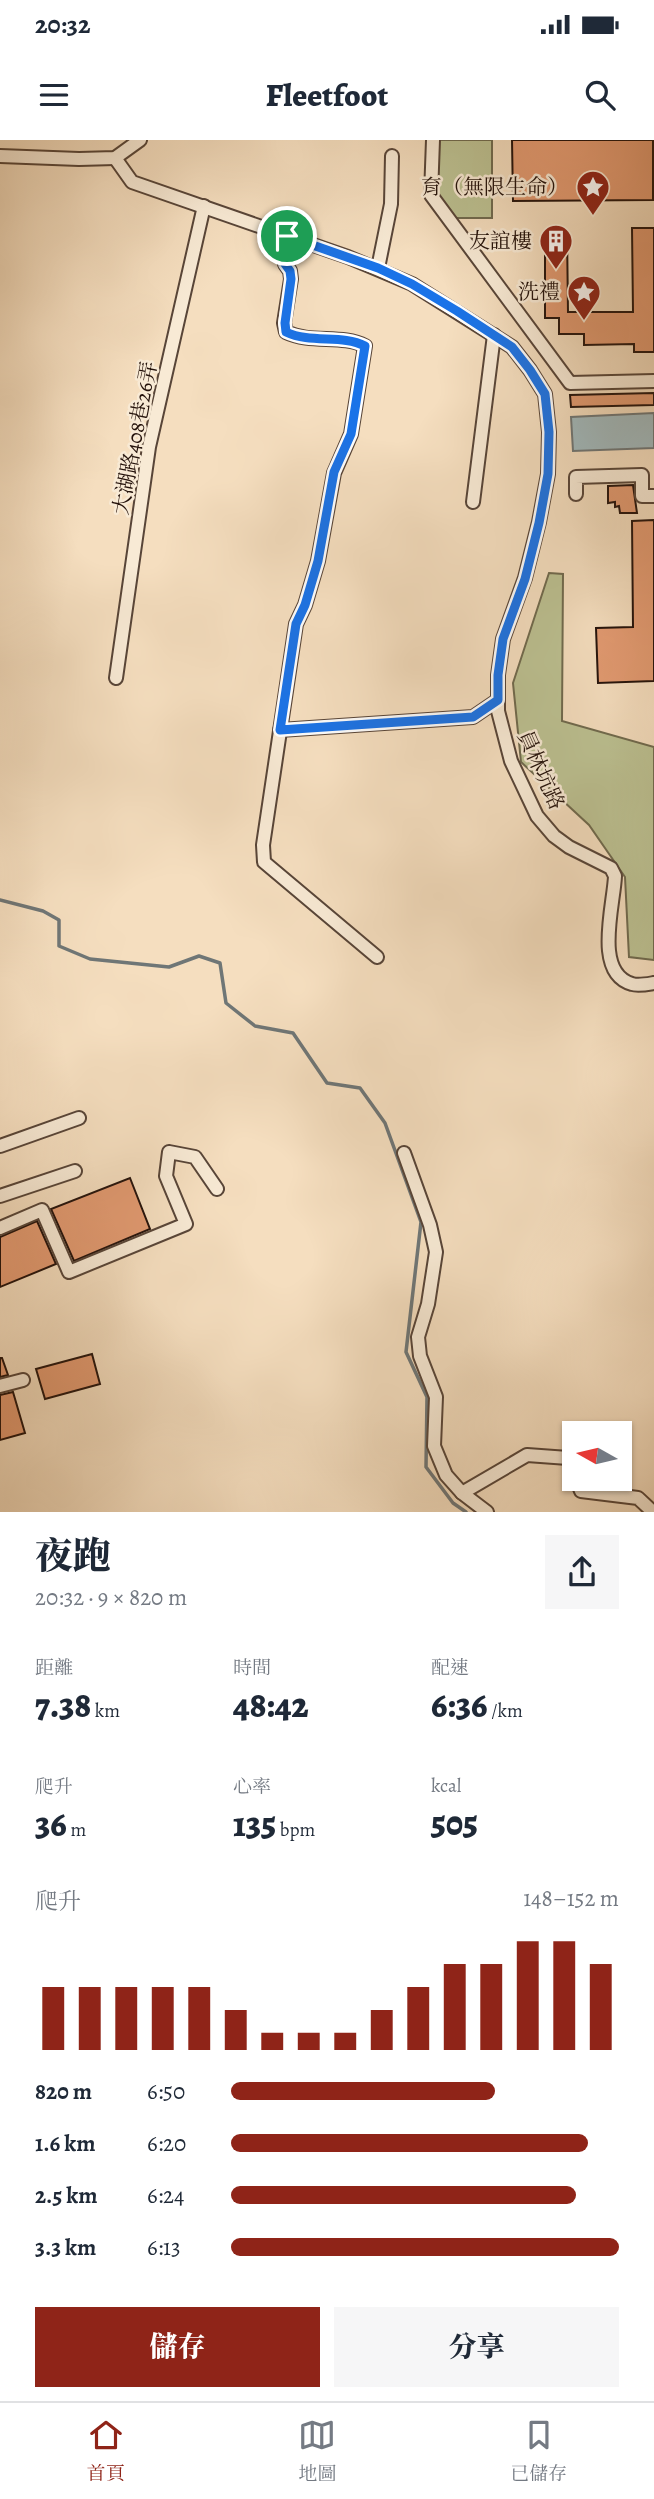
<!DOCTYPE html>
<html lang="zh-TW">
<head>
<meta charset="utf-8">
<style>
	:root { --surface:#fff; --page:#f6f6f7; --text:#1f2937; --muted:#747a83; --line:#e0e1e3; --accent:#8f2418 }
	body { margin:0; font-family:Alegreya,"Noto Serif TC",serif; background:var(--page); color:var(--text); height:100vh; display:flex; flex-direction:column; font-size:26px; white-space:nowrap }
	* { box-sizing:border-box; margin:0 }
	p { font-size:23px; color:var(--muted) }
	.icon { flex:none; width:38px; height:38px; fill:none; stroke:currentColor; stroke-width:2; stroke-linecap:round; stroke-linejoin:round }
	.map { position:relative; height:1372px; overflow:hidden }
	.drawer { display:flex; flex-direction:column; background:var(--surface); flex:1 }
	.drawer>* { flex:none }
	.needle { width:46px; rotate:278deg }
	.controls { position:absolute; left:562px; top:1281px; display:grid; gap:14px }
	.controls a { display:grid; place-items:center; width:70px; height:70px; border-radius:0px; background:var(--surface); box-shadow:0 2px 5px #0004; font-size:35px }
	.pin { position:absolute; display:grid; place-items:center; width:60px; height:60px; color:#fff; margin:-30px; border:4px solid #fff; border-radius:50%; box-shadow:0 2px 7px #0007 }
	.round { display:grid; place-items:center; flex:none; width:74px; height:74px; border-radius:0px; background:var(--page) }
	.headline { display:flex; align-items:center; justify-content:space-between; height:119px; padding:0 35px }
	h1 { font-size:38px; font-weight:800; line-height:52px }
	.metrics { display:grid; grid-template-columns:repeat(3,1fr); gap:10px; height:119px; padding:7px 35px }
	.metrics div { display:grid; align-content:center }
	.metrics b { font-size:35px; font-weight:800 }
	.metrics small { font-size:19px; font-weight:400 }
	.metrics p { font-size:19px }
	.chart { height:196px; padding:14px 35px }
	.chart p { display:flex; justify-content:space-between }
	.chart svg { width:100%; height:126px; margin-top:7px; stroke:var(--accent); stroke-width:6 }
	.primary-button { display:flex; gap:14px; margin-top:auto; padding:14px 35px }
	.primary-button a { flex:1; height:80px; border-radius:0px; background:var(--accent); color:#fff; font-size:28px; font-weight:800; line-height:80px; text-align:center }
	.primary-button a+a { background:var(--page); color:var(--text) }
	ul { padding:0 35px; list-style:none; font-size:23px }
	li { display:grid; grid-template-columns:112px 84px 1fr; align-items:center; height:52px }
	li i { height:18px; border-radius:9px; background:var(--accent) }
	.status { display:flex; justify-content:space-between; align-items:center; height:49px; padding:0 35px; background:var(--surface); direction:ltr }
	.status svg { height:19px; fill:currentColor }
	header { display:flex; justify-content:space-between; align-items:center; height:91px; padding:0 35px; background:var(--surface); font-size:32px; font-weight:800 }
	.menu { display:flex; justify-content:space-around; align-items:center; height:98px; border-top:2px solid var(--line); background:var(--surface); font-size:19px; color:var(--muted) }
	.menu a { display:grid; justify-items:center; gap:4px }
	.menu .active { color:var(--accent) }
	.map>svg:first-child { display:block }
	.green { fill:#bcc192; stroke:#706a4e; stroke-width:2 }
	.water { fill:#a1b9bd; stroke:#6f7676; stroke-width:2 }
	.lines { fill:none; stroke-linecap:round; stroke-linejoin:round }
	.stream { stroke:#6f7676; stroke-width:3.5 }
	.building { fill:#e29a71; stroke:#24120b; stroke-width:2 }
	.minor-casing { stroke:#584538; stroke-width:16 }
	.minor { stroke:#f8ead5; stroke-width:12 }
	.route-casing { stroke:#fff; stroke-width:14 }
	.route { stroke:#1a73e8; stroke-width:9 }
	.labels { text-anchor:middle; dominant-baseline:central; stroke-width:5; stroke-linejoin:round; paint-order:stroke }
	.poi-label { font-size:21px; fill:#24120b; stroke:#f8ead5; text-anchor:end }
	.street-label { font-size:21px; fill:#24120b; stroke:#f8ead5 }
</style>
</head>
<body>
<div class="status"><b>20:32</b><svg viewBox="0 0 49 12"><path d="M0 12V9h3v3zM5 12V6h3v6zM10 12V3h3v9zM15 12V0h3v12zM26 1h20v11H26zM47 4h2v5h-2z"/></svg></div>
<header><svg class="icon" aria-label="menu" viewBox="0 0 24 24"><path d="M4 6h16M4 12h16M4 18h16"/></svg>Fleetfoot<svg class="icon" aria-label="search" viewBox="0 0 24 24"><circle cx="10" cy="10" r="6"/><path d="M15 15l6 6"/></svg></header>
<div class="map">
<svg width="654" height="1372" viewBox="0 0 654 1372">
	<rect width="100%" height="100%" fill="#f5debf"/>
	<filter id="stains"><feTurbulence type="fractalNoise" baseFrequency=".00286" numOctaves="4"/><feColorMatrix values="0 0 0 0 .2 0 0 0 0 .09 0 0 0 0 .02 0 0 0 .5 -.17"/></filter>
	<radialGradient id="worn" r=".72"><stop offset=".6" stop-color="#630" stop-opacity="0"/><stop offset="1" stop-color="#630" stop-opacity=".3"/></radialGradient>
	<!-- green -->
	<g class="green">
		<polygon points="435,0 492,0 492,78 455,78 435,54"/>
		<polygon points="549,433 563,434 562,581 654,607 654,820 629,817 625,737 589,685 521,622 513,543"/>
	</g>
	<!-- water -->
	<polygon class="water" points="654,273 654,308 573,311 571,277"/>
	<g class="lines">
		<!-- stream -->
		<polyline class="stream" points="0,760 43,771 59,780 59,806 90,819 169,827 199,816 220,823 226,863 255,886 293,893 327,943 360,948 385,983 421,1082 406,1212 427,1257 426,1327 453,1363 466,1372"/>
	</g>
	<!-- building -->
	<g class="building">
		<polygon points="512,0 653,0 653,60 513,61"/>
		<polygon points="632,88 654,88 654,212 634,212 634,204 584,205 584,194 559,194 559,178 545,178 545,91 567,91 568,172 633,172"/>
		<polygon points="654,253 654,265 571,267 570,255"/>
		<polygon points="633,345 637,373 620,373 619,366 615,367 615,362 608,363 608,346"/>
		<polygon points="654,380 654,541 598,543 596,488 633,487 632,381"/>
		<polygon points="130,1038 150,1089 74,1121 51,1069"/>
		<polygon points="37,1081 56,1124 0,1147 0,1097"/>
		<polygon points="92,1214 100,1244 45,1259 36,1229"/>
		<polygon points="0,1218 2,1218 8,1235 0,1237"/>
		<polygon points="13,1252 25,1293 0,1300 0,1255"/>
	</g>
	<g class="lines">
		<defs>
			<g id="minor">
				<polyline points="433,0 431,55 570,243 654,241"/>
				<polyline points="0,16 79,19 115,18 140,0"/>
				<path d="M115 18 132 42 348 117 412 144 512 207 530 230 545 254 549 292 548 334 539 382 525 438 503 499 498 535V571L511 621 537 676 554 696 569 707 611 728 615 736C614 765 593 833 632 844 638 846 648 844 654 843"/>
				<path d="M287 96 285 124 290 131 291 139 284 183 286 192C311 204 342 194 365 206L351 294 334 333 318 421 305 465 296 484 263 705 264 722 377 817"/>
				<polyline points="378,128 391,64 392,16"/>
				<polyline points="576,354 576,337 642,335 642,356 654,356"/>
				<polyline points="473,362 494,195"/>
				<polyline points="116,538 149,307 204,66"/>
				<polyline points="280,590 473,577 498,560"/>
				<polyline points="0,1006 79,978"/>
				<polyline points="404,1013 430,1085 436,1112 428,1164 418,1197 420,1216 436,1257 434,1306 446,1335 462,1353 487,1372"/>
				<polyline points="0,1056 75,1031"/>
				<polyline points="0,1088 42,1070 69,1132 186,1084 166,1036 169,1012 195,1017 217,1049"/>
				<polyline points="0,1246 23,1240"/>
				<polyline points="576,1339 581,1351 638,1358 653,1372"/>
				<polyline points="462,1353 527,1315 568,1318 574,1333"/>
			</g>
		</defs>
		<!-- minor casing -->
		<use href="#minor" class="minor-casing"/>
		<!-- minor -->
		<use href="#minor" class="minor"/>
	</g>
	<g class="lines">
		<defs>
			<path id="route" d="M287 96 378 128 412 144 457 171 512 207 530 230 545 254 549 292 548 334 539 383 525 439 503 499 498 535V560L473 577 280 590 296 484 305 465 318 421 334 332 351 294 365 206C342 194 311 204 286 192L285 183 291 139 290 131 285 124Z"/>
		</defs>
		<!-- route casing -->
		<use href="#route" class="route-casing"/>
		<!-- route -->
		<use href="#route" class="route"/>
	</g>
	<!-- icons -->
	<defs>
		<symbol id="sight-pin" viewBox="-11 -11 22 30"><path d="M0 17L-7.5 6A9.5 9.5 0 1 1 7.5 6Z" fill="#8f2418" stroke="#f8ead5"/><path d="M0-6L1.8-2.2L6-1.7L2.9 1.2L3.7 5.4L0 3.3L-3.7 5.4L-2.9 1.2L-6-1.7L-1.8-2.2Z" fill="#fff"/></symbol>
		<symbol id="building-pin" viewBox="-11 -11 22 30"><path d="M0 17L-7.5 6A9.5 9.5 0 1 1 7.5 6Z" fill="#8f2418" stroke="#f8ead5"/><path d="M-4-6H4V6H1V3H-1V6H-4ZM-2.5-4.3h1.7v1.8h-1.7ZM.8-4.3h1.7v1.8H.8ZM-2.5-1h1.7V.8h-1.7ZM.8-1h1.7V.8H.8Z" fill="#fff"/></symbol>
	</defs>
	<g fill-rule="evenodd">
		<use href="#sight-pin" x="574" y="28" width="38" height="52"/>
		<use href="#building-pin" x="537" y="82" width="38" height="52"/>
		<use href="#sight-pin" x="565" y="133" width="38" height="52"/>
	</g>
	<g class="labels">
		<!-- poi labels -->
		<g class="poi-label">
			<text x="568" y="47">育（無限生命）</text>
			<text x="532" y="101">友誼樓</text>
			<text x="560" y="152">洗禮</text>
		</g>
		<!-- street labels -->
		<g class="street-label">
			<text transform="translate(135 298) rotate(-79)">大湖路408巷26弄</text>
			<text transform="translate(541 630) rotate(66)">員林坑路</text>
		</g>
	</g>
	<rect width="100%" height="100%" filter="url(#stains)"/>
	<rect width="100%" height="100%" fill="url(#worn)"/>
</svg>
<div class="controls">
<a><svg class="needle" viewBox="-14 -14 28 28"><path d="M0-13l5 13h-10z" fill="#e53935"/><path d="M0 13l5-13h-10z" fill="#747a83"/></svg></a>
</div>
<div class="pin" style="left:287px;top:96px;background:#1e9e55"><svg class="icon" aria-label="arrive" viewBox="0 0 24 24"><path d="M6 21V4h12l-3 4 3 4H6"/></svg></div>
</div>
<section class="drawer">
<div class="headline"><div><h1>夜跑</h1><p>20:32 · 9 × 820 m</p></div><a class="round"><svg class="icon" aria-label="share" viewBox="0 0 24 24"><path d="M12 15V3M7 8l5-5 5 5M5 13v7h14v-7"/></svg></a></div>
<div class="metrics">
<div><p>距離</p><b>7.38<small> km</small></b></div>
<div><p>時間</p><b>48:42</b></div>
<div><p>配速</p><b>6:36<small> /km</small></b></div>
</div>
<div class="metrics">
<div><p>爬升</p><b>36<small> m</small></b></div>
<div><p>心率</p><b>135<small> bpm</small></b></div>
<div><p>kcal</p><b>505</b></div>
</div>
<div class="chart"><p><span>爬升</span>148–152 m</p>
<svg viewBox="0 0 160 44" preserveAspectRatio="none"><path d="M5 44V22M15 44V22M25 44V22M35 44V22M45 44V22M55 44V30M65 44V38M75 44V38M85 44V38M95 44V30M105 44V22M115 44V14M125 44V14M135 44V6M145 44V6M155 44V14"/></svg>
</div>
<ul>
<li><b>820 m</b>6:50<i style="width:68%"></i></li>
<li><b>1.6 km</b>6:20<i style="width:92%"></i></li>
<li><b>2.5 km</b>6:24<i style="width:89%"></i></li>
<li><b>3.3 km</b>6:13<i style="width:100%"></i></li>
</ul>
<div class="primary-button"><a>儲存</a><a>分享</a></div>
</section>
<nav class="menu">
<a class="active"><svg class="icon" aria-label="home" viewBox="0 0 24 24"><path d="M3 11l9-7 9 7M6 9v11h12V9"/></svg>首頁</a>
<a><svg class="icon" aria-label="map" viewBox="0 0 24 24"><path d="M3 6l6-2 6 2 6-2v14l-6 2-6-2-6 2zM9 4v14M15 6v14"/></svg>地圖</a>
<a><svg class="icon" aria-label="saved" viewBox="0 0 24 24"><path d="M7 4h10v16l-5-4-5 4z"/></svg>已儲存</a>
</nav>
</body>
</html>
